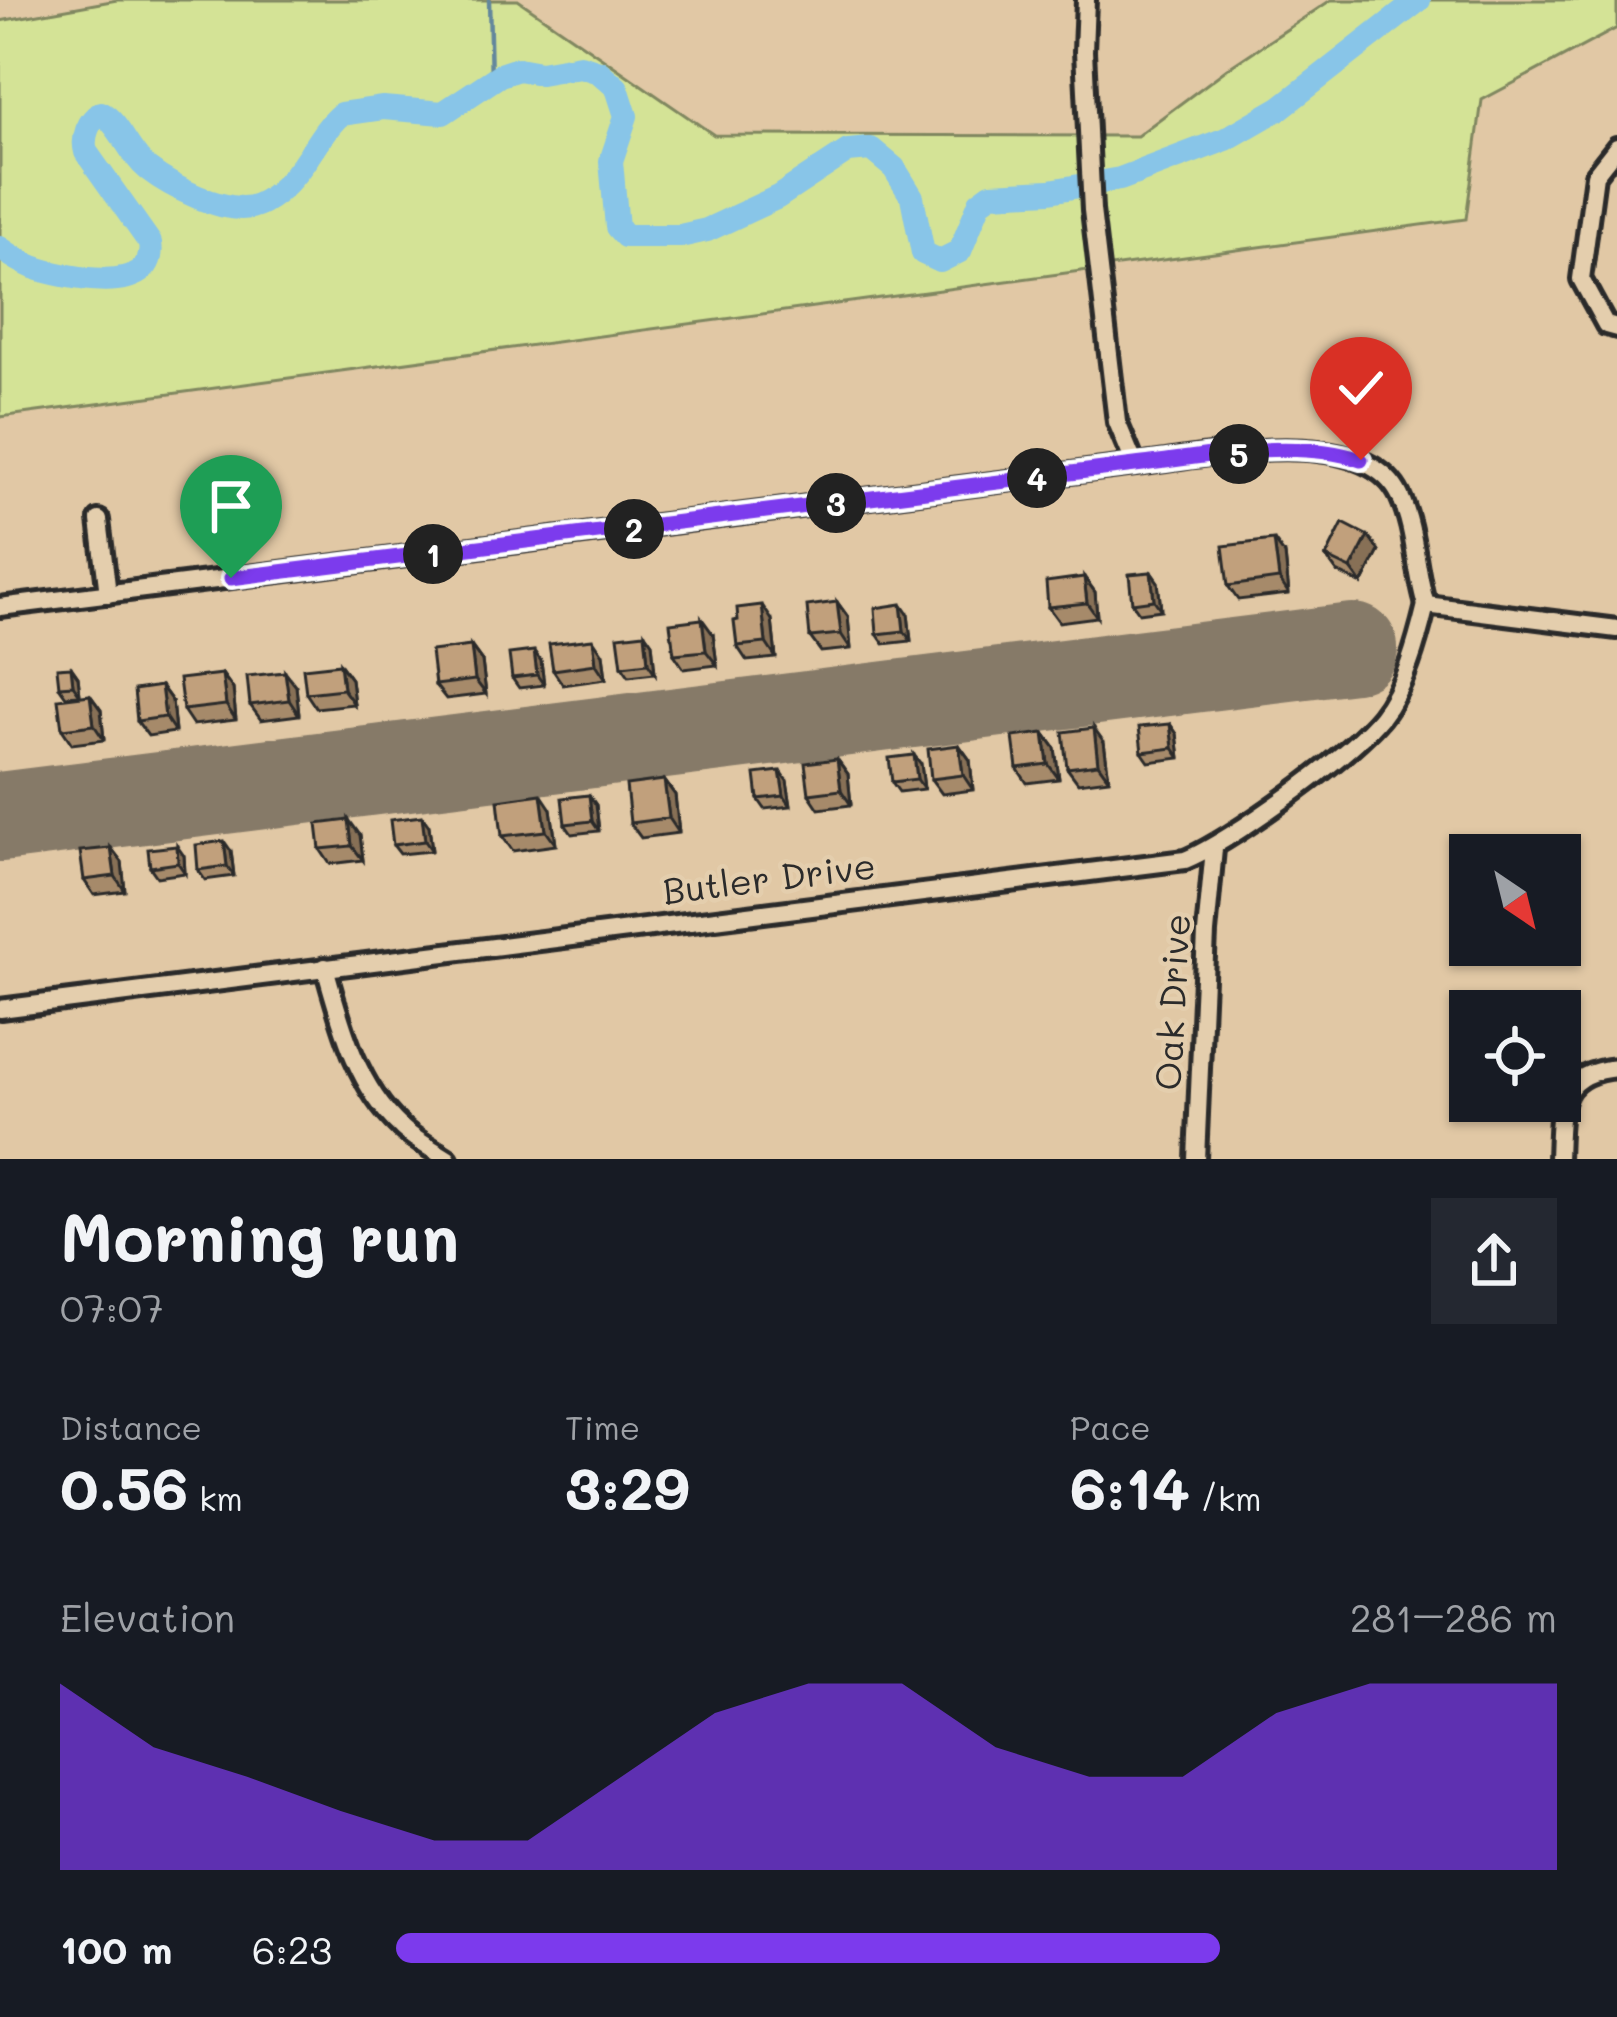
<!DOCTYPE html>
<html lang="en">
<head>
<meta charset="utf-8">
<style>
	:root { --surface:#171b24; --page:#242831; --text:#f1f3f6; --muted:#9ea1a6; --accent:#7c3aed }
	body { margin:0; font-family:Mali,sans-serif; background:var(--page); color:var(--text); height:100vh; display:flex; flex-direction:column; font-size:45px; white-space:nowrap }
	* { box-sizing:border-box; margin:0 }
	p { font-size:39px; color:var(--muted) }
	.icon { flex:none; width:66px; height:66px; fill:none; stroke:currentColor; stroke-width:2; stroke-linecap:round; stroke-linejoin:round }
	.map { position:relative; height:1159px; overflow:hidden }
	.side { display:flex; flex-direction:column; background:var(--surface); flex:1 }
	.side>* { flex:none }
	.needle { width:78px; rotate:145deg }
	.controls { position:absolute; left:1449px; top:834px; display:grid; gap:24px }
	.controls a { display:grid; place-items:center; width:132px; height:132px; border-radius:0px; background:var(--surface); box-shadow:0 3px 9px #0004; font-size:60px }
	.pin { position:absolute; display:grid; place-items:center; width:102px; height:102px; color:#fff; margin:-123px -51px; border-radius:50% 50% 50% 0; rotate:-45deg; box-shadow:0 0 12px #0007 }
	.pin .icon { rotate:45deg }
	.km { position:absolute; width:60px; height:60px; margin:-30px; border-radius:50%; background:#222; color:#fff; font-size:33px; line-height:60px; text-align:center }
	.round { display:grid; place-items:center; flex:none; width:126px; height:126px; border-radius:0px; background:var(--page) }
	.summary { display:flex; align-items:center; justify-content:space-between; height:204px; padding:0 60px }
	h1 { font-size:66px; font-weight:700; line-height:90px }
	.stats { display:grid; grid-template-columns:repeat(3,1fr); gap:18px; height:204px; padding:12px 60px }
	.stats div { display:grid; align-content:center }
	.stats b { font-size:60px; font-weight:700 }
	.stats small { font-size:33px; font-weight:400 }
	.stats p { font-size:33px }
	.chart { height:336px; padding:24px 60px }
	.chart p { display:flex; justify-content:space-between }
	.chart svg { width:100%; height:216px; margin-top:12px; fill:var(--accent); opacity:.7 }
	ul { padding:0 60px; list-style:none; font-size:39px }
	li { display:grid; grid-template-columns:192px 144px 1fr; align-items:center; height:90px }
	li i { height:30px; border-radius:15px; background:var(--accent) }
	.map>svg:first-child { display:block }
	.green { fill:#d4e396; stroke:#808760; stroke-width:3 }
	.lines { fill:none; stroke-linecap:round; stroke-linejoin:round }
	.stream { stroke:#63879c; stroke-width:4.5 }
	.river { stroke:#88c5e8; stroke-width:24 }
	.runway { stroke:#867a68; stroke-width:90 }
	.minor-casing { stroke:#2b2b2b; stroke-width:26 }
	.minor { stroke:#e4cead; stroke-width:16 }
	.wall { fill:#a68a6b; stroke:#2b2b2b; stroke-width:3 }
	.shaded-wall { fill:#877057; stroke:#2b2b2b; stroke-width:3 }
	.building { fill:#c1a07c; stroke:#2b2b2b; stroke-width:3 }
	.route-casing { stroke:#fff; stroke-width:24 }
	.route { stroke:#7c3aed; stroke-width:15 }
	.labels { text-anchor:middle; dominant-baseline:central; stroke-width:9; stroke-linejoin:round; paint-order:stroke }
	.street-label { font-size:36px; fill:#2b2b2b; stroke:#e4cead }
</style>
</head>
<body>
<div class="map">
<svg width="1617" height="1159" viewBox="0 0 1617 1159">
	<rect width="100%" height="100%" fill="#e1c8a5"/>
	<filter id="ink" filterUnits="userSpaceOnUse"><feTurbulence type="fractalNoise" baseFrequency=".00833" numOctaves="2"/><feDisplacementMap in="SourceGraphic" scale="24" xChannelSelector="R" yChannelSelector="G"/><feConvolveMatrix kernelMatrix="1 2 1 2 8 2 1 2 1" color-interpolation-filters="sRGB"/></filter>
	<g filter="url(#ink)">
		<!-- green -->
		<polygon class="green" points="117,0 518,0 714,135 1137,136 1227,69 1331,0 1617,0 1617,28 1482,100 1466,219 0,417 0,21"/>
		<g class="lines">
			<!-- stream -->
			<polyline class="stream" points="489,0 491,81"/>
			<!-- river -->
			<path class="river" d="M0 248C10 255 21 262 33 267 61 277 159 299 150 243L86 152C82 138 88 120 101 113 119 122 129 154 148 169 170 186 222 213 251 207 268 203 286 186 296 173 312 154 322 130 341 114L383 108 443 113 500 75 518 69 540 73 580 66 599 72 617 88 626 116 611 161 617 227 625 236H680L707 230 778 197 848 151 871 149 894 168 912 197 923 253 940 261 960 251 980 202 991 194 1050 191 1120 179 1226 139 1280 108 1419 0"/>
			<!-- runway -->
			<polyline class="runway" points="0,817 1353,648"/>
			<defs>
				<g id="minor">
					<polyline points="1086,0 1084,51 1092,210 1117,422 1135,465"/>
					<polyline points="1617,147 1595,175 1581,279 1606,325 1617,328"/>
					<polyline points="99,520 108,594"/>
					<polyline points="1426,605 1617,629"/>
					<path d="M0 607 1135 465C1202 458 1363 420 1400 496 1416 530 1415 569 1426 605"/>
					<path d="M325 967C341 1024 356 1085 401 1127 414 1140 433 1149 448 1159"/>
					<path d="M0 1009 1185 860C1230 842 1349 756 1381 717 1405 687 1417 642 1426 605"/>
					<polyline points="1196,1159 1206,933 1214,849"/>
					<path d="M1558 1159C1560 1109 1556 1073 1617 1068"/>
				</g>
			</defs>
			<!-- minor casing -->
			<use href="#minor" class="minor-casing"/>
			<!-- minor -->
			<use href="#minor" class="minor"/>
		</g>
		<!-- wall -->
		<g class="wall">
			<polygon points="1368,536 1379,551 1362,584 1337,572 1326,557"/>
			<polygon points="1285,555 1289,594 1238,600 1228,586"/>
			<polygon points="1151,572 1158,582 1161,610 1139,613 1132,603"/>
			<polygon points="1084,577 1095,592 1097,617 1059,622 1048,607"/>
			<polygon points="837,602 848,617 851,649 821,652 810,637"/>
			<polygon points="908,614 911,641 884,644 877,634"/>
			<polygon points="772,620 776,658 747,661 737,646"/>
			<polygon points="645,633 652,643 655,673 629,676 622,666"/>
			<polygon points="713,634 717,665 684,669 674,654"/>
			<polygon points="471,646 482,661 486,694 446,699 435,685"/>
			<polygon points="603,654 606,679 563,685 553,670"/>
			<polygon points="541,661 544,685 519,688 512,678"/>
			<polygon points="340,664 351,679 354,704 316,708 306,693"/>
			<polygon points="71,667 78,677 80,695 66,696 59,686"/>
			<polygon points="222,674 233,689 236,720 193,725 183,710"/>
			<polygon points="161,686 172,701 175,732 148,736 137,721"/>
			<polygon points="296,686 299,715 261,720 250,705"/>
			<polygon points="90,695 101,710 104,740 72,744 62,729"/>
			<polygon points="1170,724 1177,734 1180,758 1149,762 1142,752"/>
			<polygon points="1044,733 1055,748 1059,779 1027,783 1017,768"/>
			<polygon points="1104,742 1109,779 1078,783 1067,768"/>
			<polygon points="959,745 970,760 973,790 942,794 931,779"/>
			<polygon points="837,759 848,774 851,805 819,809 809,794"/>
			<polygon points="921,764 924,789 899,792 892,782"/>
			<polygon points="664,780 675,795 679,833 641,838 630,823"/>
			<polygon points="787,781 791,806 765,809 758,799"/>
			<polygon points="589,795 596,805 599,831 572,834 565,824"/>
			<polygon points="551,809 556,845 513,851 502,836"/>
			<polygon points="429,826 432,851 400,854 393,845"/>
			<polygon points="360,835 363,860 330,864 320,849"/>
			<polygon points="111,848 122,862 125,891 94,895 84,880"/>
			<polygon points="231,851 234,876 205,880 198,870"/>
			<polygon points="184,856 185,873 157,877 150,867"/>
		</g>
		<!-- shaded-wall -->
		<g class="shaded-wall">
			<polygon points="1368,536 1379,551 1362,584 1351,569"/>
			<polygon points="1274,540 1285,555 1289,594 1279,579"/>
			<polygon points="1151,572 1158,582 1161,610 1154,600"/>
			<polygon points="1084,577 1095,592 1097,617 1087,603"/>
			<polygon points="837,602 848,617 851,649 841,634"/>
			<polygon points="901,604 908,614 911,641 904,631"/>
			<polygon points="762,605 772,620 776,658 766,643"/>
			<polygon points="702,619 713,634 717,665 706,651"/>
			<polygon points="645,633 652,643 655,673 648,663"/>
			<polygon points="593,639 603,654 606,679 596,664"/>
			<polygon points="471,646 482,661 486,694 475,680"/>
			<polygon points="534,651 541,661 544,685 537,675"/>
			<polygon points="340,664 351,679 354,704 343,689"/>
			<polygon points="71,667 78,677 80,695 73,685"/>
			<polygon points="285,672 296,686 299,715 289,700"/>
			<polygon points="222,674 233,689 236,720 226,705"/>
			<polygon points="161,686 172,701 175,732 165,717"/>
			<polygon points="90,695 101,710 104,740 94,725"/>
			<polygon points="1170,724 1177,734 1180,758 1173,748"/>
			<polygon points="1094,728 1104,742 1109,779 1098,764"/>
			<polygon points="1044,733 1055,748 1059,779 1048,764"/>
			<polygon points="959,745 970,760 973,790 963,775"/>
			<polygon points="914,755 921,764 924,789 917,779"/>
			<polygon points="837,759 848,774 851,805 841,790"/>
			<polygon points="780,771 787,781 791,806 784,796"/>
			<polygon points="664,780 675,795 679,833 669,818"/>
			<polygon points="541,794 551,809 556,845 546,831"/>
			<polygon points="589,795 596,805 599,831 592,821"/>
			<polygon points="422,816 429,826 432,851 425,841"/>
			<polygon points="349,820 360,835 363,860 352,846"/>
			<polygon points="224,841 231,851 234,876 227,866"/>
			<polygon points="177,846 184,856 185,873 178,863"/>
			<polygon points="111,848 122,862 125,891 115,876"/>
		</g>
		<!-- building -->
		<g class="building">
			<polygon points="1343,523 1368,536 1351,569 1326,557"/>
			<polygon points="1274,540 1279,579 1228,586 1223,546"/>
			<polygon points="1151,572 1154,600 1132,603 1129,574"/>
			<polygon points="1084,577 1087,603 1048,607 1046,582"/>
			<polygon points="837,602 841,634 810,637 807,606"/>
			<polygon points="901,604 904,631 877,634 875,608"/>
			<polygon points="762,605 766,643 737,646 734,621 738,620 737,608"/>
			<polygon points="702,619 706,651 674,654 670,623"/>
			<polygon points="645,633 648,663 622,666 618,636"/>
			<polygon points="593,639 596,664 553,670 549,644"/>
			<polygon points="471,646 475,680 435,685 431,651"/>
			<polygon points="534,651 537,675 512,678 509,654"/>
			<polygon points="340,664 343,689 306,693 303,668"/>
			<polygon points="71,667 73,685 59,686 57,668"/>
			<polygon points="285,672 289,700 250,705 247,676"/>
			<polygon points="222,674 226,705 183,710 179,679"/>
			<polygon points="161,686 165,717 137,721 134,690"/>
			<polygon points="90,695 94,725 62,729 58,699"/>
			<polygon points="1170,724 1173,748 1142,752 1139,727"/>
			<polygon points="1094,728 1098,764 1067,768 1063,732"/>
			<polygon points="1044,733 1048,764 1017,768 1013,737"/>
			<polygon points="959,745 963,775 931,779 928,749"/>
			<polygon points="914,755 917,779 892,782 889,758"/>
			<polygon points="837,759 841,790 809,794 805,763"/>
			<polygon points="780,771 784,796 758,799 755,774"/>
			<polygon points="664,780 669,818 630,823 626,785"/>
			<polygon points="541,794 546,831 502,836 498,800"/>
			<polygon points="589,795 592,821 565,824 562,798"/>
			<polygon points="422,816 425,841 393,845 390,820"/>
			<polygon points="349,820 352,846 320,849 317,824"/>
			<polygon points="224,841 227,866 198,870 196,845"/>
			<polygon points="177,846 178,863 150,867 148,849"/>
			<polygon points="111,848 115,876 84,880 80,851"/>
		</g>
	</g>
	<g class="lines" filter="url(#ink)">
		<defs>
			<path id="route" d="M231 578 1135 465C1207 457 1291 437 1361 460"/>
		</defs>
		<!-- route casing -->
		<use href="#route" class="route-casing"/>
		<!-- route -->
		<use href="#route" class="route"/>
	</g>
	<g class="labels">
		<!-- street labels -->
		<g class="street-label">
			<text transform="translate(769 877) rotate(-7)">Butler Drive</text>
			<text transform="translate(1171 1002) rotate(-87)">Oak Drive</text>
		</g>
	</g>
</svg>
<div class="controls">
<a><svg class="needle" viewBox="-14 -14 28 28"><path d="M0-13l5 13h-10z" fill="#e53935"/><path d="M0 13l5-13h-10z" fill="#9ea1a6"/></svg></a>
<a><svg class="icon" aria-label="locate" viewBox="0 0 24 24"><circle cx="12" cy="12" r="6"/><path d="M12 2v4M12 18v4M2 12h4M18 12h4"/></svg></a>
</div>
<div class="pin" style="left:231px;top:578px;background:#1e9e55"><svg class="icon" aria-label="arrive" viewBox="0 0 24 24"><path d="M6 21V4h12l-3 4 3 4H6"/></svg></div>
<div class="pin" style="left:1361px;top:460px;background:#d93025"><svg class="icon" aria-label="check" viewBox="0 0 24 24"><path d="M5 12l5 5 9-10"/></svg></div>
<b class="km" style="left:433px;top:554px">1</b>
<b class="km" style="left:634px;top:529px">2</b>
<b class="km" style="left:836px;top:503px">3</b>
<b class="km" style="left:1037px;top:478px">4</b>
<b class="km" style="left:1239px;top:454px">5</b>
</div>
<section class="side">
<div class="summary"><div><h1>Morning run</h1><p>07:07</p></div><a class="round"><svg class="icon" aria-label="share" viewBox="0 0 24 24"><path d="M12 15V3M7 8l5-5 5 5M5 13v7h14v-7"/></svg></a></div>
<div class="stats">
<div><p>Distance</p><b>0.56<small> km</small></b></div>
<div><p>Time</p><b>3:29</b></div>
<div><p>Pace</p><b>6:14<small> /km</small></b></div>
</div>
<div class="chart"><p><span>Elevation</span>281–286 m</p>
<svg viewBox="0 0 160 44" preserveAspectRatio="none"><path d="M0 44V6L10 19L20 25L30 32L40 38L50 38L60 25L70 12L80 6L90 6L100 19L110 25L120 25L130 12L140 6L150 6L160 6V44z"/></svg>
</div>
<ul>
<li><b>100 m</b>6:23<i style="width:71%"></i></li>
</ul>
</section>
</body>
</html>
